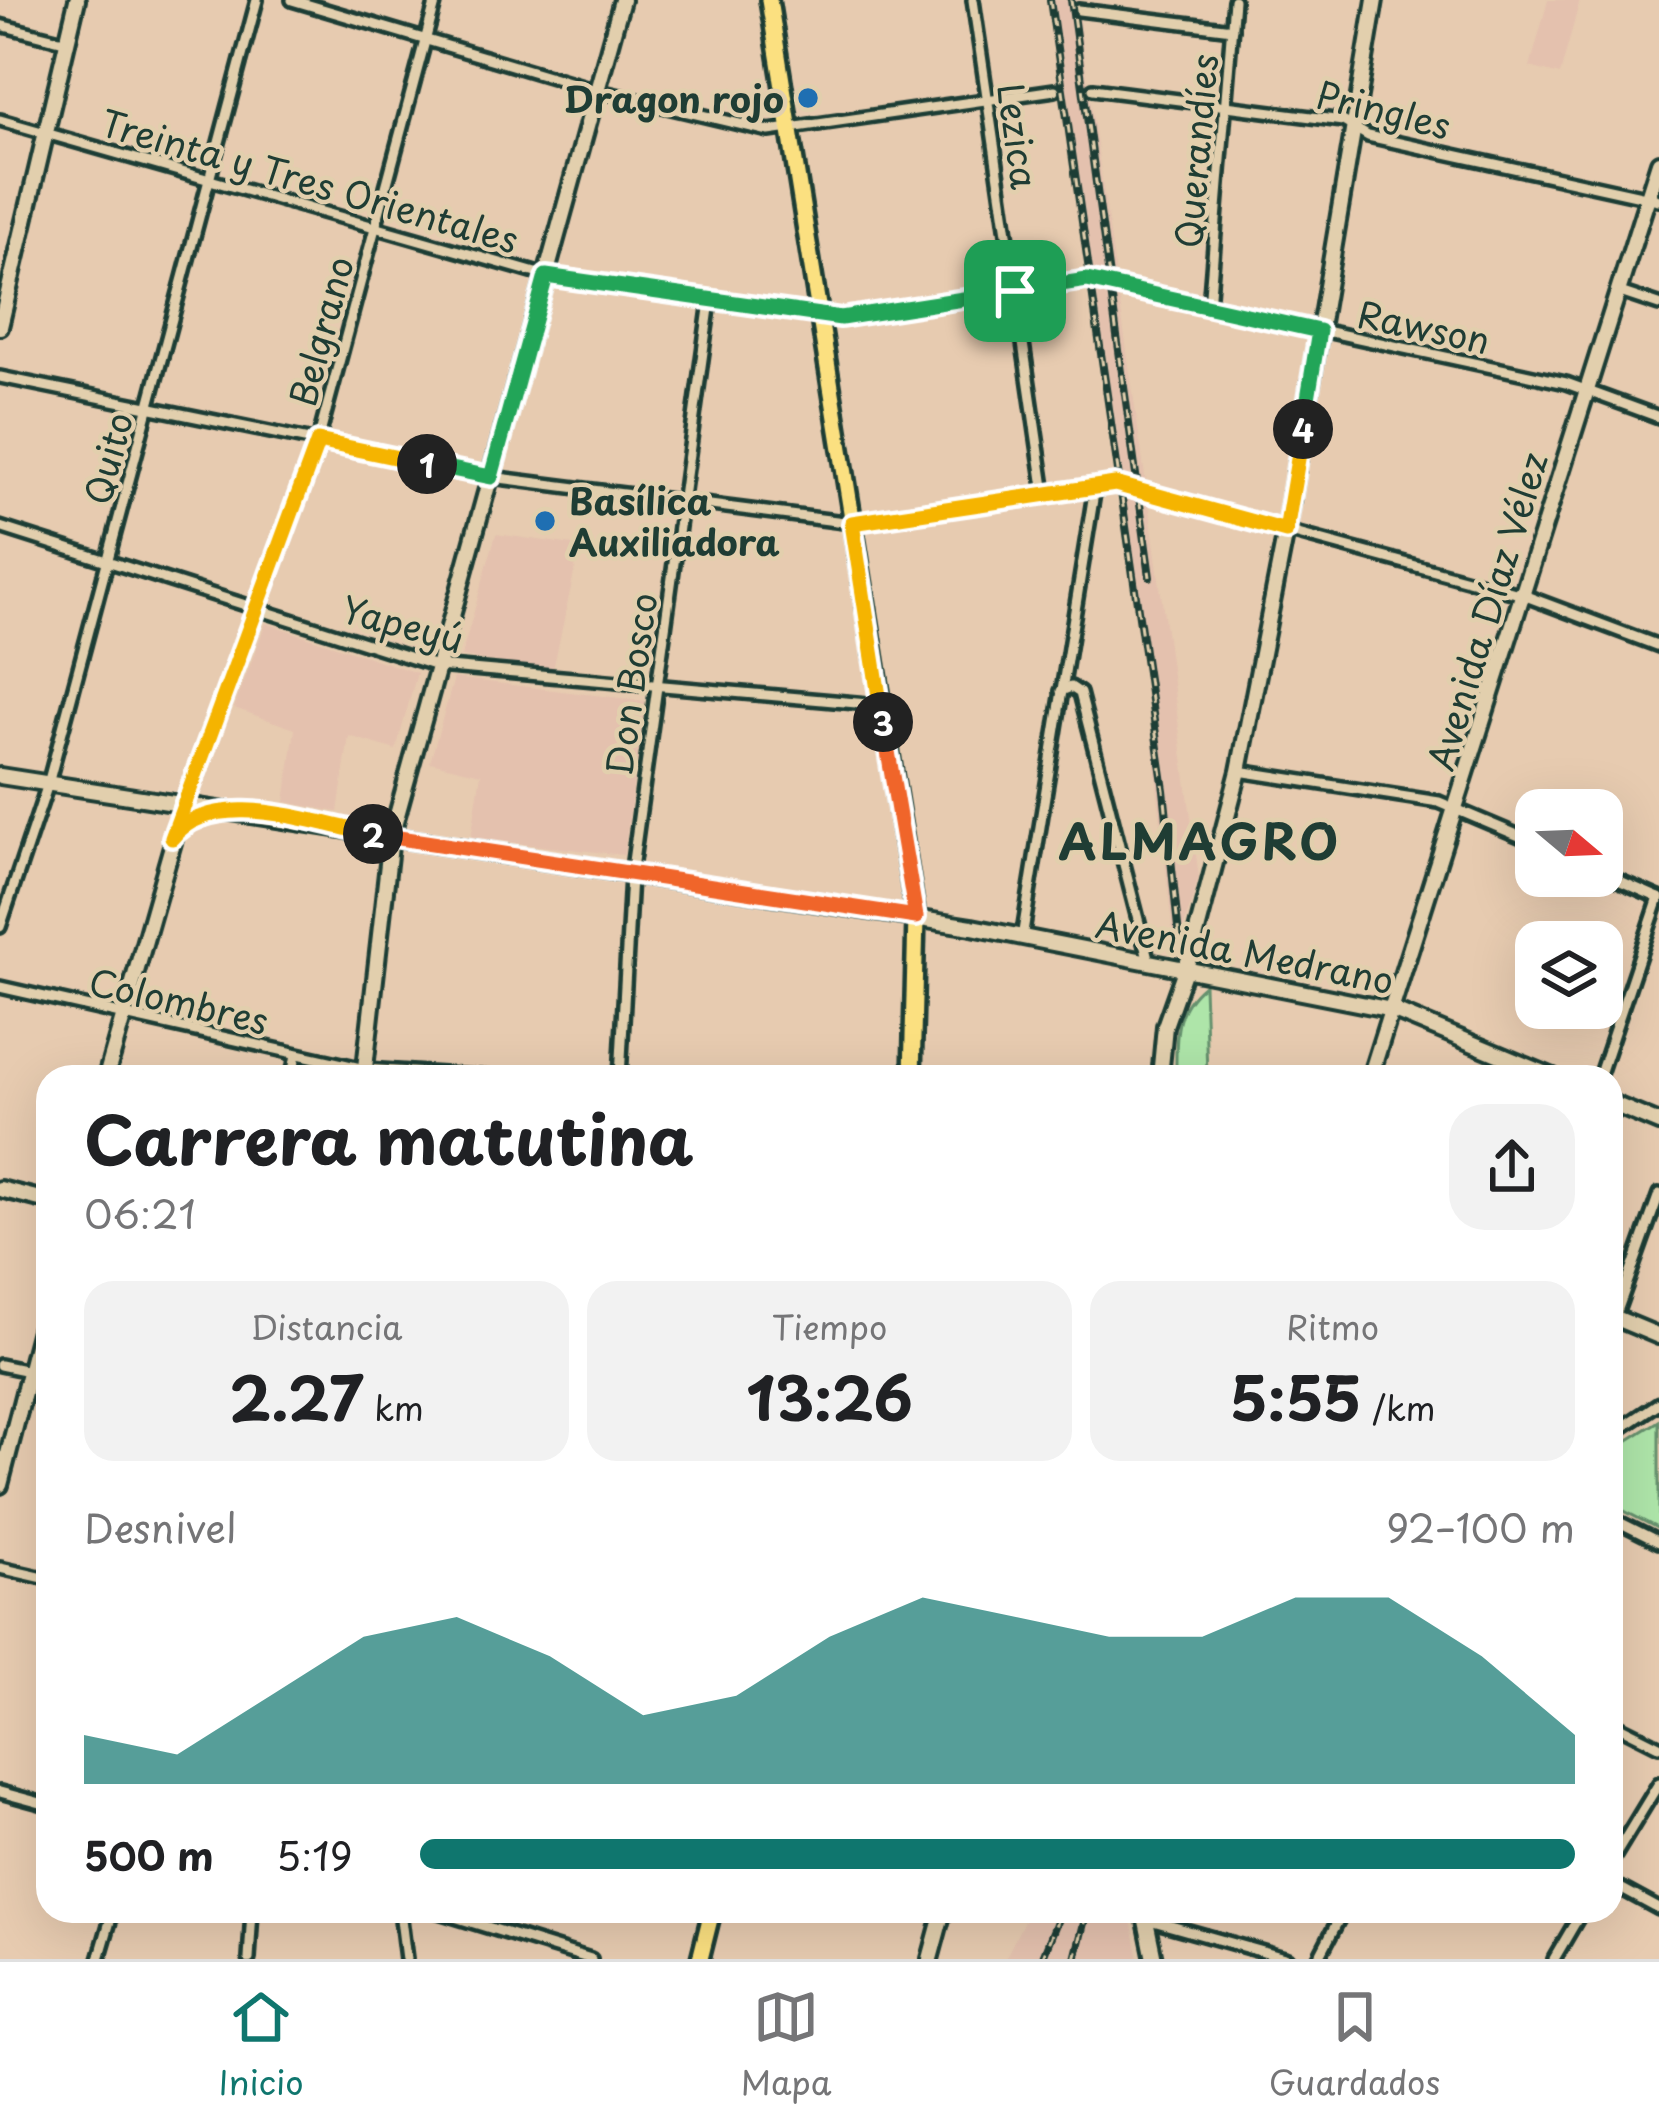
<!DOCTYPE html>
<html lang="es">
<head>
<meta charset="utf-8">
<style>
	:root { --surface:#fff; --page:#f2f2f2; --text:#202124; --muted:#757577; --line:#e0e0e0; --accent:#0f766e }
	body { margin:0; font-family:"Playpen Sans",sans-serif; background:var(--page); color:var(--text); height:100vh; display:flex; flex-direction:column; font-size:45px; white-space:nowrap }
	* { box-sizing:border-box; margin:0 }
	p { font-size:39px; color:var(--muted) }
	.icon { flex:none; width:66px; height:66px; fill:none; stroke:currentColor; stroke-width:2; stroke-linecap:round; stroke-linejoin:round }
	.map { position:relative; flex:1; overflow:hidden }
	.panel { position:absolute; left:36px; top:1065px; width:1587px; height:858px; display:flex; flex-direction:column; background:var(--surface); border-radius:36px; box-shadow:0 12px 48px #0002 }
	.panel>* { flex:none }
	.needle { width:78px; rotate:109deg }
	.fabs { position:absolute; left:1515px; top:789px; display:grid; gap:24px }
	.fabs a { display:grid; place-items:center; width:108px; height:108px; border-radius:24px; background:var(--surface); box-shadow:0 12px 48px #0002; font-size:60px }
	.pin { position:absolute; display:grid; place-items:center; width:102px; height:102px; color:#fff; margin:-51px; border-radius:24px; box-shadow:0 6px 18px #0006 }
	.km { position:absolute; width:60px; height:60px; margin:-30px; border-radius:50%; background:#222; color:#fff; font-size:33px; line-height:60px; text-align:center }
	.round { display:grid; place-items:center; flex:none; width:126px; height:126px; border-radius:36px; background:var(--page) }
	.summary { display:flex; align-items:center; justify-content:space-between; height:204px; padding:0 48px }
	h1 { font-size:66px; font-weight:700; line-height:90px }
	.figures { display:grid; grid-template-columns:repeat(3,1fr); gap:18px; height:204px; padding:12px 48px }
	.figures div { display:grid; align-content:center; border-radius:30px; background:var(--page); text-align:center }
	.figures b { font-size:60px; font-weight:700 }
	.figures small { font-size:33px; font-weight:400 }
	.figures p { font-size:33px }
	.chart { height:336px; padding:24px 48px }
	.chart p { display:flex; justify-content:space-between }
	.chart svg { width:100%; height:216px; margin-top:12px; fill:var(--accent); opacity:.7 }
	ul { padding:0 48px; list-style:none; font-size:39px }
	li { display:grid; grid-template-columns:192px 144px 1fr; align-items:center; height:90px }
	li i { height:30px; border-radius:15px; background:var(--accent) }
	.dock { display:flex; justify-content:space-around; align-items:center; height:168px; border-top:3px solid var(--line); background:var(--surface); font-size:33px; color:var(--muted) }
	.dock a { display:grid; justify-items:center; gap:6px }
	.dock .current { color:var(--accent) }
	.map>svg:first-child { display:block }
	.built { fill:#e4c1ae }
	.green { fill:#aee5a9; stroke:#66916e; stroke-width:3 }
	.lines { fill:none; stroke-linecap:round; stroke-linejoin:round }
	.street-casing { stroke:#1f3d34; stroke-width:18 }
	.secondary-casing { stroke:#1f3d34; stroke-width:22 }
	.primary-casing { stroke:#1f3d34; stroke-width:24 }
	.street { stroke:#e2cfad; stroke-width:9 }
	.secondary { stroke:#e2cfad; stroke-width:14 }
	.primary { stroke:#fbe080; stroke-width:15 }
	.rail-casing { stroke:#1f3d34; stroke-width:8 }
	.rail { stroke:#e2cfad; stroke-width:3; stroke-dasharray:9; stroke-linecap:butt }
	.street-bridge-casing { stroke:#1f3d34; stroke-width:18; stroke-linecap:butt }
	.street-bridge { stroke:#e2cfad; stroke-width:9 }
	.split-1-casing { stroke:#fff; stroke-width:24 }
	.split-2-casing { stroke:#fff; stroke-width:24 }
	.split-3-casing { stroke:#fff; stroke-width:24 }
	.split-4-casing { stroke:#fff; stroke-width:24 }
	.split-5-casing { stroke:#fff; stroke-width:24 }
	.split-1 { stroke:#22a559; stroke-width:15 }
	.split-2 { stroke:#f5b400; stroke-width:15 }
	.split-3 { stroke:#f0652b; stroke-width:15 }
	.split-4 { stroke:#f5b400; stroke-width:15 }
	.split-5 { stroke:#22a559; stroke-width:15 }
	.poi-dot { fill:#1f6fb2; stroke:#e2cfad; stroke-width:4.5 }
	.labels { text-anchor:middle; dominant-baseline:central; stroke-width:9; stroke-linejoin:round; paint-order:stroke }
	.poi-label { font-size:36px; font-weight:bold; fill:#1f3d34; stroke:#e2cfad; text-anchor:end }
	.street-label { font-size:36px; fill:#1f3d34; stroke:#e2cfad }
	.district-label { font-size:48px; font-weight:bold; letter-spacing:3px; fill:#1f3d34; stroke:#e2cfad }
</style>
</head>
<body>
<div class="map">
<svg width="1659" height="1959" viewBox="0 0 1659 1959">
	<rect width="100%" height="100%" fill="#e7cbb0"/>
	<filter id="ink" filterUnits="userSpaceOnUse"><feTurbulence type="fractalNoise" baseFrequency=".00833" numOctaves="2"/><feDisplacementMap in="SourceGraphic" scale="24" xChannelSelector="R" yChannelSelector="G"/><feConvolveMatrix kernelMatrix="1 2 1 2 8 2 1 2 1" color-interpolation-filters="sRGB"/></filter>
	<g filter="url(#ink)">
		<!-- built -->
		<g class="built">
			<polygon points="1046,0 1076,0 1149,504 1199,877 1175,956 1151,726"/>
			<polygon points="1548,0 1580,0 1560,75 1530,67"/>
			<polygon points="496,534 580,546 553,670 461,657"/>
			<polygon points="266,623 417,673 396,750 349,736 338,812 285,802 295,729 234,708"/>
			<polygon points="454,678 645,701 624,855 471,838 481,774 430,762"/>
			<polygon points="1029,1911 1129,1911 1139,1959 1005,1959"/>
		</g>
		<!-- green -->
		<g class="green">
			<path d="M1204 985 1207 1074 1176 1073C1176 1035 1174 1009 1204 985Z"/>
			<polygon points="1659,1421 1659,1529 1611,1504 1611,1451"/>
		</g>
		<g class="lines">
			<defs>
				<g id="street">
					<polyline points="292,0 599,91 769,131 1055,90"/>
					<polyline points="973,0 1045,494"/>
					<polyline points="1079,10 1232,29"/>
					<polyline points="0,25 68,42"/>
					<polyline points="1093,89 1343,121 1368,136 1659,200"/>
					<polyline points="0,120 546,276 710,301 840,318 1087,280"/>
					<polyline points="1117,286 1566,383 1659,417"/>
					<polyline points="1617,291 1659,305"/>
					<polyline points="1209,307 1234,0"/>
					<polyline points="0,377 491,477 852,523 1115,484"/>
					<polyline points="1147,493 1523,595 1659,646"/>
					<polyline points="0,527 437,666 879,705"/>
					<polyline points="1061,691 1071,687 1080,693 1149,962"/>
					<polyline points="1239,771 1439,802 1536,843"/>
					<polyline points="184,804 318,441 436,0"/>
					<polyline points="1602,873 1659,898"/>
					<polyline points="0,927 48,784 257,0"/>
					<polyline points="1022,938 1095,487"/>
					<polyline points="0,987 365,1069 490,1077"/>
					<polyline points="292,1077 296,1054"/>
					<polyline points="620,1077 631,876 710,301"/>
					<polyline points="1599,1077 1659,898"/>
					<polyline points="1615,1317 1659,1194"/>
					<polyline points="0,1365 48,1375"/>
					<polyline points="1611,1435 1659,1403"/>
					<polyline points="1611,1518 1659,1542"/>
					<polyline points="0,1568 48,1579"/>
					<polyline points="1611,1722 1659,1746"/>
					<polyline points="0,1792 48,1805"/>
					<polyline points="1611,1862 1659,1783"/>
					<polyline points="1611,1883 1659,1909"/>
					<polyline points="400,1911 406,1959"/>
					<polyline points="435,1911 591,1959"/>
					<polyline points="1146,1919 1288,1959"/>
					<polyline points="99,1959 113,1911"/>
					<polyline points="249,1959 252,1911"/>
					<polyline points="1318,1959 1343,1911"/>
					<polyline points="1554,1959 1582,1911"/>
				</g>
				<g id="secondary">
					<polyline points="0,327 77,0"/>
					<polyline points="0,776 972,927 1392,1010 1553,1077"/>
					<polyline points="106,1077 184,804"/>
					<polyline points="364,1077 391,837 622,0"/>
					<polyline points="1160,1077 1165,1026 1192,950 1239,771 1286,531 1375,0"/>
					<polyline points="1370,1077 1659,162"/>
					<polyline points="1611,1103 1659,1123"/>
					<polyline points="0,1189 48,1201"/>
					<polyline points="1611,1316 1659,1336"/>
					<polyline points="0,1485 48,1299"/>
					<polyline points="1144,1911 1154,1959"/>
					<polyline points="930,1959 943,1911"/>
				</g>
				<g id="primary">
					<polyline points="769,0 916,917 912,1077"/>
					<polyline points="700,1959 712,1911"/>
				</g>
			</defs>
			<!-- street casing -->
			<use href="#street" class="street-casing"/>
			<!-- secondary casing -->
			<use href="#secondary" class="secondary-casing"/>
			<!-- primary casing -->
			<use href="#primary" class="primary-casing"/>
			<!-- street -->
			<use href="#street" class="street"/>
			<!-- secondary -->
			<use href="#secondary" class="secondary"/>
			<!-- primary -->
			<use href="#primary" class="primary"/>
			<defs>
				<g id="rail">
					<polyline points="1050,0 1164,790 1179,937"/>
					<polyline points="1071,0 1150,577"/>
					<polyline points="1182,1074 1182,1077"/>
					<polyline points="1201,1077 1201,1075"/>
					<polyline points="1042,1959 1061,1911"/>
					<polyline points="1075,1959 1087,1911"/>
				</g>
			</defs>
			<!-- rail casing -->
			<use href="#rail" class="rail-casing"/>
			<!-- rail -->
			<use href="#rail" class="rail"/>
			<defs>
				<g id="street-bridge">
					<polyline points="1087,280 1117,286"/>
					<polyline points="1115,484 1147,493"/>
				</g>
			</defs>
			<!-- street-bridge casing -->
			<use href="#street-bridge" class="street-bridge-casing"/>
			<!-- street-bridge -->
			<use href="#street-bridge" class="street-bridge"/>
		</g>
	</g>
	<g class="lines" filter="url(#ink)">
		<defs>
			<polyline id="split-1" points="427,464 491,477 546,276 841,318 1015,291"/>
			<path id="split-2" d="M373 834C315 824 214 785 172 838L318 441 427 464"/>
			<polyline id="split-3" points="373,834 916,917 883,722"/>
			<polyline id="split-4" points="883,722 852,523 1115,484 1286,531 1303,429"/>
			<polyline id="split-5" points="1015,291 1087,280 1319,331 1303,429"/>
		</defs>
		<!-- split-1 casing -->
		<use href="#split-1" class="split-1-casing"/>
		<!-- split-2 casing -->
		<use href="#split-2" class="split-2-casing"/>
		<!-- split-3 casing -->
		<use href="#split-3" class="split-3-casing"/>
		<!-- split-4 casing -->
		<use href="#split-4" class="split-4-casing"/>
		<!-- split-5 casing -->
		<use href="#split-5" class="split-5-casing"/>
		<!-- split-1 -->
		<use href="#split-1" class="split-1"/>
		<!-- split-2 -->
		<use href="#split-2" class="split-2"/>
		<!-- split-3 -->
		<use href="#split-3" class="split-3"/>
		<!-- split-4 -->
		<use href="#split-4" class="split-4"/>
		<!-- split-5 -->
		<use href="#split-5" class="split-5"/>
	</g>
	<!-- markers -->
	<g class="poi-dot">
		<circle cx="808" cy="98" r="12"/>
		<circle cx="545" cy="521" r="12"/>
	</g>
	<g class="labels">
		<!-- poi labels -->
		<g class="poi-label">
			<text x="784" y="98">Dragon rojo</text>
			<text x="569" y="500" text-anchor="start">Basílica<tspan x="569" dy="41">Auxiliadora</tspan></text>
		</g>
		<!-- street labels -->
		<g class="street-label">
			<text transform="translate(1384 109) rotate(14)">Pringles</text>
			<text transform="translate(1019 136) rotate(82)">Lezica</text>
			<text transform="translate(1195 151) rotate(-85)">Querandíes</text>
			<text transform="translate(310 180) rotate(16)">Treinta y Tres Orientales</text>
			<text transform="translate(1424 326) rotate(12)">Rawson</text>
			<text transform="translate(320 331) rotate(-75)">Belgrano</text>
			<text transform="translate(107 458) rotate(-75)">Quito</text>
			<text transform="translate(1486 611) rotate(-73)">Avenida Díaz Vélez</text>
			<text transform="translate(403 623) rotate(15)">Yapeyú</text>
			<text transform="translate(630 684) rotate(-82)">Don Bosco</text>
			<text transform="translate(1245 951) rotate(11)">Avenida Medrano</text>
			<text transform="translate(179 1000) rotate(13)">Colombres</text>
		</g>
		<!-- district labels -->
		<g class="district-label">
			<text x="1200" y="840">ALMAGRO</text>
		</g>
	</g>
</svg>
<div class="fabs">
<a><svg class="needle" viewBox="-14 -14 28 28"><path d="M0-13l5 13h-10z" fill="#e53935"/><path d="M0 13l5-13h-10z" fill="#757577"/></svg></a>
<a><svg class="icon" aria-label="layers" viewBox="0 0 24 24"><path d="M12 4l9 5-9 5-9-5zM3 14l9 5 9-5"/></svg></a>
</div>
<div class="pin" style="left:1015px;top:291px;background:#1e9e55"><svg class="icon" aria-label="arrive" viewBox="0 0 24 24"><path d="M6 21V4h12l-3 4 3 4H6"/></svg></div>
<b class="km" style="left:427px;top:464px">1</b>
<b class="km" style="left:373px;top:834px">2</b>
<b class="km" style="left:883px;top:722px">3</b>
<b class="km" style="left:1303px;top:429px">4</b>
<section class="panel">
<div class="summary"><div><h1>Carrera matutina</h1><p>06:21</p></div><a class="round"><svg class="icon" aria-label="share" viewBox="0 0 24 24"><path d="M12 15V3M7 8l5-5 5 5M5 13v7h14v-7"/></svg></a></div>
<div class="figures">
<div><p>Distancia</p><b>2.27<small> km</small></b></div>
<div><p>Tiempo</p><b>13:26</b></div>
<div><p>Ritmo</p><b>5:55<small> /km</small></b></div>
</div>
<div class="chart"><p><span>Desnivel</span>92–100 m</p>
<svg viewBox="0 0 160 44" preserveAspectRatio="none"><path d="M0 44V34L10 38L20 26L30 14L40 10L50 18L60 30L70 26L80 14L90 6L100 10L110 14L120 14L130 6L140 6L150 18L160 34V44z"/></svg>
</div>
<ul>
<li><b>500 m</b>5:19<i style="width:100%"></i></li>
</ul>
</section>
</div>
<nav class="dock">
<a class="current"><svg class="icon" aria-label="home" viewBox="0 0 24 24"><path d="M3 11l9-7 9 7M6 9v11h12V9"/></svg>Inicio</a>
<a><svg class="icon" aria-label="map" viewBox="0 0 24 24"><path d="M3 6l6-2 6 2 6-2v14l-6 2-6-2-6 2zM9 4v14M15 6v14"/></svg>Mapa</a>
<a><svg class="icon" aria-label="saved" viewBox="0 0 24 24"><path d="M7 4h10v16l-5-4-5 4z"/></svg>Guardados</a>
</nav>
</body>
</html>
